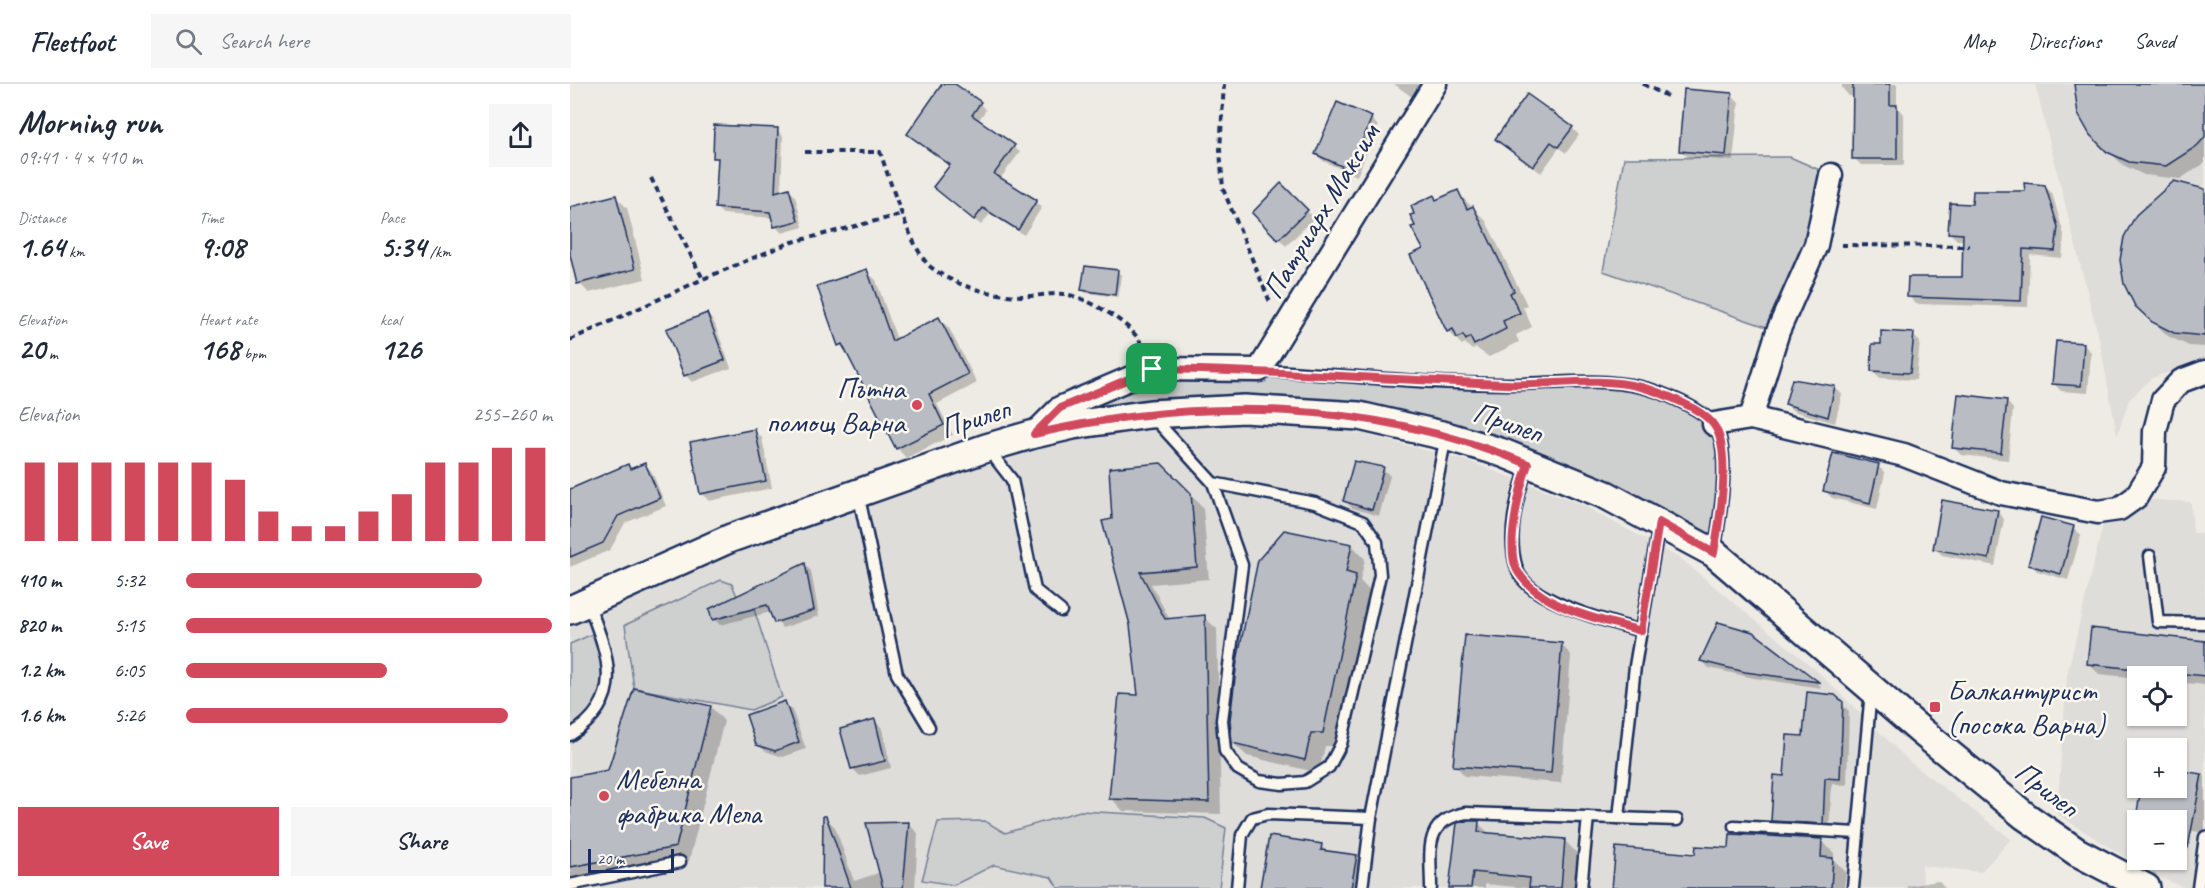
<!DOCTYPE html>
<html lang="en">
<head>
<meta charset="utf-8">
<style>
	:root { --surface:#fff; --page:#f6f6f7; --text:#1f2937; --muted:#747a83; --line:#e0e1e3; --accent:#d1495b }
	body { margin:0; font-family:Caveat,sans-serif; background:var(--page); color:var(--text); height:100vh; display:flex; flex-direction:column; font-size:22px; white-space:nowrap }
	* { box-sizing:border-box; margin:0 }
	p { font-size:20px; color:var(--muted) }
	.icon { flex:none; width:33px; height:33px; fill:none; stroke:currentColor; stroke-width:2; stroke-linecap:round; stroke-linejoin:round }
	.map { position:relative; flex:1; overflow:hidden }
	.details { display:flex; flex-direction:column; background:var(--surface); width:570px }
	.details>* { flex:none }
	.tools { position:absolute; left:1557px; top:582px; display:grid; gap:12px }
	.tools a { display:grid; place-items:center; width:60px; height:60px; border-radius:0px; background:var(--surface); box-shadow:0 2px 4px #0004; font-size:30px }
	.scale { position:absolute; left:18px; bottom:15px; width:86px; box-sizing:border-box; padding-left:6px; border:3px solid #1b2f5e; border-top:0; font-size:16px; line-height:21px; white-space:nowrap; color:#1b2f5e; -webkit-text-stroke:4px #fbf7ec; paint-order:stroke }
	.pin { position:absolute; display:grid; place-items:center; width:51px; height:51px; color:#fff; margin:-26px; border-radius:12px; box-shadow:0 3px 9px #0006 }
	.round { display:grid; place-items:center; flex:none; width:63px; height:63px; border-radius:0px; background:var(--page) }
	.head { display:flex; align-items:center; justify-content:space-between; height:102px; padding:0 18px }
	h1 { font-size:33px; font-weight:800; line-height:45px }
	.metrics { display:grid; grid-template-columns:repeat(3,1fr); gap:9px; height:102px; padding:6px 18px }
	.metrics div { display:grid; align-content:center }
	.metrics b { font-size:30px; font-weight:800 }
	.metrics small { font-size:16px; font-weight:400 }
	.metrics p { font-size:16px }
	.chart { height:168px; padding:12px 18px }
	.chart p { display:flex; justify-content:space-between }
	.chart svg { width:100%; height:108px; margin-top:6px; stroke:var(--accent); stroke-width:6 }
	.cta { display:flex; gap:12px; margin-top:auto; padding:12px 18px }
	.cta a { flex:1; height:69px; border-radius:0px; background:var(--accent); color:#fff; font-size:24px; font-weight:800; line-height:69px; text-align:center }
	.cta a+a { background:var(--page); color:var(--text) }
	ul { padding:0 18px; list-style:none; font-size:20px }
	li { display:grid; grid-template-columns:96px 72px 1fr; align-items:center; height:45px }
	li i { height:15px; border-radius:8px; background:var(--accent) }
	header { display:flex; align-items:center; gap:36px; box-sizing:border-box; height:84px; padding:0 30px; background:var(--surface); border-bottom:2px solid var(--line) }
	header strong { font-size:28px }
	nav { display:flex; gap:33px; margin-inline-start:auto; font-size:21px }
	.search { width:420px; height:54px; background:var(--page); display:flex; align-items:center; gap:15px; box-sizing:border-box; padding:0 21px; border-radius:0px; color:var(--muted); font-size:22px }
	main { display:flex; flex:1; min-height:0 }
	.map>svg:first-child { display:block }
	.built { fill:#deddda; fill-rule:evenodd }
	.green { fill:#cecfcf; stroke:#747f96; stroke-width:1.5 }
	.shadow { fill:#0003 }
	.building { fill:#b9bcc3; stroke:#1b2f5e; stroke-width:1.5 }
	.lines { fill:none; stroke-linecap:round; stroke-linejoin:round }
	.service-casing { stroke:#1b2f5e; stroke-width:15 }
	.minor-casing { stroke:#1b2f5e; stroke-width:27 }
	.tertiary-casing { stroke:#1b2f5e; stroke-width:32 }
	.path { stroke:#1b2f5e; stroke-width:4; stroke-dasharray:6 4.5; stroke-linecap:butt }
	.service { stroke:#fbf7ec; stroke-width:10 }
	.minor { stroke:#fbf7ec; stroke-width:22 }
	.tertiary { stroke:#fbf7ec; stroke-width:27 }
	.route-casing { stroke:#fff; stroke-width:12 }
	.route { stroke:#d1495b; stroke-width:8 }
	.poi-dot { fill:#d1495b; stroke:#fbf7ec; stroke-width:2 }
	.labels { text-anchor:middle; dominant-baseline:central; stroke-width:5; stroke-linejoin:round; paint-order:stroke }
	.street-label { font-size:30px; fill:#1b2f5e; stroke:#fbf7ec }
	.poi-label { font-size:30px; fill:#1b2f5e; stroke:#fbf7ec; text-anchor:start }
</style>
</head>
<body>
<header>
<strong>Fleetfoot</strong>
<div class="search"><svg class="icon" aria-label="search" viewBox="0 0 24 24"><circle cx="10" cy="10" r="6"/><path d="M15 15l6 6"/></svg>Search here</div>
<nav><a>Map</a><a>Directions</a><a>Saved</a></nav>
</header>
<main>
<section class="details">
<div class="head"><div><h1>Morning run</h1><p>09:41 · 4 × 410 m</p></div><a class="round"><svg class="icon" aria-label="share" viewBox="0 0 24 24"><path d="M12 15V3M7 8l5-5 5 5M5 13v7h14v-7"/></svg></a></div>
<div class="metrics">
<div><p>Distance</p><b>1.64<small> km</small></b></div>
<div><p>Time</p><b>9:08</b></div>
<div><p>Pace</p><b>5:34<small> /km</small></b></div>
</div>
<div class="metrics">
<div><p>Elevation</p><b>20<small> m</small></b></div>
<div><p>Heart rate</p><b>168<small> bpm</small></b></div>
<div><p>kcal</p><b>126</b></div>
</div>
<div class="chart"><p><span>Elevation</span>255–260 m</p>
<svg viewBox="0 0 160 44" preserveAspectRatio="none"><path d="M5 44V12M15 44V12M25 44V12M35 44V12M45 44V12M55 44V12M65 44V19M75 44V32M85 44V38M95 44V38M105 44V32M115 44V25M125 44V12M135 44V12M145 44V6M155 44V6"/></svg>
</div>
<ul>
<li><b>410 m</b>5:32<i style="width:81%"></i></li>
<li><b>820 m</b>5:15<i style="width:100%"></i></li>
<li><b>1.2 km</b>6:05<i style="width:55%"></i></li>
<li><b>1.6 km</b>5:26<i style="width:88%"></i></li>
</ul>
<div class="cta"><a>Save</a><a>Share</a></div>
</section>
<div class="map">
<svg width="1635" height="804" viewBox="0 0 1635 804">
	<rect width="100%" height="100%" fill="#eeebe4"/>
	<filter id="ink" filterUnits="userSpaceOnUse"><feTurbulence type="fractalNoise" baseFrequency=".0167" numOctaves="2"/><feDisplacementMap in="SourceGraphic" scale="12" xChannelSelector="R" yChannelSelector="G"/><feConvolveMatrix kernelMatrix="1 2 1 2 8 2 1 2 1" color-interpolation-filters="sRGB"/></filter>
	<g filter="url(#ink)">
		<!-- built -->
		<g class="built">
			<polygon points="1465,0 1635,0 1635,276 1582,294 1559,316 1547,352 1530,259"/>
			<polygon points="700,340 793,350 901,378 1011,420 1111,475 1246,586 1340,678 1441,755 1411,788 1352,782 1353,804 0,804 0,539 67,509 249,435 396,385 506,355 596,341"/>
			<path d="M1567 415 1621 418 1623 449H1635V804H1616L1583 791 1487 730 1497 591 1535 432ZM1568 592H1606V632H1568ZM1568 664H1606V704H1568ZM1568 736H1606V776H1568Z"/>
		</g>
		<!-- green -->
		<g class="green">
			<polygon points="1220,73 1261,91 1208,247 1033,187 1054,74"/>
			<polygon points="582,285 1073,303 1144,340 1152,370 1147,454 1063,411 925,350 791,323 504,332"/>
			<polygon points="151,496 162,500 173,527 184,525 212,613 181,626 64,604 55,541"/>
			<polygon points="29,547 36,571 33,616 0,651 0,560"/>
			<polygon points="510,727 635,734 656,744 649,804 488,804 481,793 424,781 384,801 352,796 368,738 415,737 435,749"/>
		</g>
		<!-- shadow -->
		<g class="shadow">
			<polygon points="373,0 382,0 410,20 416,26 408,37 450,68 430,95 472,123 454,151 420,130 411,141 371,109 381,82 339,50"/>
			<polygon points="824,0 860,0 849,18"/>
			<polygon points="1272,0 1327,0 1327,22 1334,30 1334,81 1291,81 1284,74 1284,12 1279,12 1272,4"/>
			<polygon points="1507,0 1635,0 1635,79 1610,95 1574,91 1553,81 1521,50"/>
			<polygon points="1161,10 1169,18 1163,77 1118,73 1111,66"/>
			<polygon points="801,34 808,42 787,92 753,77 746,70"/>
			<polygon points="1002,44 1009,51 996,69 989,64 971,89 927,55"/>
			<polygon points="207,46 213,52 211,108 219,106 225,112 233,143 212,149 206,143 203,134 153,130 146,124 149,78 145,73"/>
			<polygon points="711,101 744,134 716,162 684,129"/>
			<polygon points="1474,102 1482,109 1494,151 1492,174 1460,171 1458,223 1346,220 1339,213 1394,195 1395,156 1387,156 1380,149 1403,122"/>
			<polygon points="1635,106 1635,263 1619,262 1598,252 1566,221"/>
			<polygon points="887,108 916,137 957,221 953,223 962,243 946,251 949,258 919,273 906,264 902,266 895,259 892,261 878,247 847,142 864,113 868,117"/>
			<polygon points="46,113 57,124 75,195 19,209 9,199 0,165 0,124"/>
			<polygon points="296,187 306,196 327,256 369,234 379,244 407,299 367,320 383,351 336,374 327,364 279,271 270,261"/>
			<polygon points="548,188 551,191 548,213 516,209 513,206"/>
			<polygon points="137,231 144,238 161,284 122,298 115,291"/>
			<polygon points="1343,251 1350,258 1346,296 1309,294 1302,287 1312,262"/>
			<polygon points="1514,261 1521,268 1518,309 1491,307 1484,300"/>
			<polygon points="1264,303 1272,310 1265,339 1223,327 1216,320"/>
			<polygon points="1436,317 1443,325 1438,376 1391,371 1383,363"/>
			<polygon points="185,347 192,354 202,404 139,417 131,409"/>
			<polygon points="75,380 82,388 96,422 55,439 40,466 0,483 0,406 58,382 62,386"/>
			<polygon points="590,381 633,423 639,495 581,500 600,536 634,533 647,545 651,730 553,727 541,714 570,613 561,541 543,437"/>
			<polygon points="1308,382 1315,389 1307,425 1262,414 1255,407"/>
			<polygon points="813,385 820,392 809,432 782,424 775,417"/>
			<polygon points="1427,427 1434,435 1425,482 1372,471 1365,464"/>
			<polygon points="1504,444 1511,451 1498,496 1467,487 1460,480"/>
			<polygon points="782,461 795,475 790,497 799,506 766,662 755,662 749,689 677,672 663,659"/>
			<polygon points="235,481 241,487 249,532 212,544 201,528 150,541 144,535"/>
			<polygon points="1183,549 1248,599 1252,604 1184,594 1139,584 1132,577"/>
			<polygon points="1635,558 1635,601 1606,598 1606,592 1568,594 1529,590 1518,579"/>
			<polygon points="991,560 1001,571 991,699 895,692 885,681"/>
			<polygon points="65,605 141,623 154,637 119,777 0,799 0,694 40,687"/>
			<polygon points="1264,613 1279,627 1277,701 1262,700 1259,746 1210,743 1203,736 1216,693 1235,653"/>
			<polygon points="215,619 222,626 236,665 213,673 195,667 188,660"/>
			<polygon points="305,637 312,644 321,684 290,692 283,685"/>
			<polygon points="1606,687 1635,692 1635,749 1606,744 1606,736 1578,736 1569,727 1572,704 1606,704"/>
			<polygon points="255,733 265,743 284,797 311,788 338,740 348,749 345,804 254,804"/>
			<polygon points="908,739 920,750 994,756 1007,769 1004,804 956,804 915,800 915,804 881,804"/>
			<polygon points="1251,756 1264,769 1264,776 1276,788 1274,804 1043,804 1126,771"/>
			<polygon points="751,762 758,768 786,773 795,782 792,804 692,804"/>
			<polygon points="1368,797 1375,804 1337,804 1337,802"/>
		</g>
		<!-- building -->
		<g class="building">
			<polygon points="372,0 385,0 411,18 402,31 445,61 424,90 467,116 448,146 413,124 404,136 363,103 380,81 337,50"/>
			<polygon points="1283,0 1320,0 1320,21 1327,21 1327,75 1282,75"/>
			<polygon points="1504,0 1635,0 1635,53 1627,62 1596,82 1559,78 1537,68 1520,51 1508,30"/>
			<polygon points="1114,5 1162,9 1156,71 1109,67"/>
			<polygon points="957,10 1003,43 988,63 981,58 963,83 925,55"/>
			<polygon points="767,18 802,33 780,86 745,70"/>
			<polygon points="144,41 208,44 205,108 219,104 228,137 204,143 200,128 145,124 148,74 143,74"/>
			<polygon points="1604,97 1635,105 1635,252 1604,249 1582,238 1565,222 1554,200 1550,176 1554,153 1566,131"/>
			<polygon points="711,99 738,126 708,156 682,129"/>
			<polygon points="1454,99 1475,101 1488,143 1485,167 1453,165 1451,217 1337,213 1338,193 1392,193 1393,150 1378,149 1380,119 1402,120 1403,107 1455,107"/>
			<polygon points="888,106 897,125 903,122 944,207 940,209 950,229 933,237 936,245 904,261 900,253 896,256 893,251 887,254 883,245 877,248 840,171 853,165 841,143 845,142 840,131 844,130 841,122 864,111 866,116"/>
			<polygon points="46,111 65,185 7,200 0,171 0,123"/>
			<polygon points="515,182 548,186 545,211 511,206"/>
			<polygon points="297,185 322,257 369,233 398,290 359,310 374,341 326,365 272,260 268,262 247,202"/>
			<polygon points="137,229 155,276 114,292 96,245"/>
			<polygon points="1311,247 1344,249 1340,289 1301,287 1302,260 1311,260"/>
			<polygon points="1486,257 1514,259 1511,302 1482,300"/>
			<polygon points="1222,295 1265,302 1258,333 1215,320"/>
			<polygon points="1388,310 1437,316 1431,369 1382,364"/>
			<polygon points="185,345 196,397 130,410 120,358"/>
			<polygon points="1263,369 1309,380 1300,419 1253,407"/>
			<polygon points="784,377 814,383 802,426 773,417"/>
			<polygon points="75,379 90,414 48,432 33,459 0,473 0,405 58,380 60,385"/>
			<polygon points="591,379 621,409 627,483 570,488 595,535 635,531 639,718 539,715 549,610 568,611 560,541 532,437 542,435 539,384"/>
			<polygon points="1372,416 1428,426 1419,475 1363,465"/>
			<polygon points="1471,433 1504,442 1491,490 1458,481"/>
			<polygon points="714,446 782,460 776,488 786,491 753,649 741,649 735,676 662,659 660,636 667,577 688,476"/>
			<polygon points="235,479 244,526 204,539 197,521 142,536 139,525"/>
			<polygon points="1148,538 1183,548 1249,598 1175,588 1130,577"/>
			<polygon points="1521,544 1635,557 1635,592 1517,580"/>
			<polygon points="895,551 992,559 981,689 883,682"/>
			<polygon points="64,604 141,622 106,763 0,783 0,693 38,686"/>
			<polygon points="1237,608 1265,611 1273,618 1270,695 1255,694 1253,740 1201,737 1204,691 1214,692 1217,651 1233,652"/>
			<polygon points="215,617 229,658 205,667 186,661 176,631"/>
			<polygon points="305,635 315,677 281,685 270,645"/>
			<polygon points="1606,686 1632,690 1618,764 1606,763 1606,734 1567,728 1571,704 1606,704"/>
			<polygon points="253,732 256,732 281,804 252,804"/>
			<polygon points="897,737 909,737 908,748 995,755 991,804 959,804 960,794 903,788 901,804 879,804 887,739"/>
			<polygon points="339,738 333,804 313,804 296,739"/>
			<polygon points="1160,750 1252,755 1251,773 1263,774 1261,804 1042,804 1046,763 1125,770 1126,762 1159,764"/>
			<polygon points="699,752 752,760 751,766 787,771 781,804 690,804"/>
		</g>
		<g class="lines">
			<defs>
				<g id="service">
					<path d="M689 286C772 291 856 300 939 300 983 300 1027 293 1071 303 1090 307 1130 324 1143 339 1163 364 1149 439 1144 469"/>
					<polyline points="583,333 643,399 745,419 793,438 807,458 810,491 771,660 759,683 735,698 712,700 689,697 668,685 655,667 652,636 672,481 643,399"/>
					<polyline points="418,365 442,396 465,506 491,527"/>
					<path d="M958 381C947 412 936 452 947 485 957 518 1041 538 1071 547"/>
					<polyline points="288,409 327,590 359,643"/>
					<polyline points="1580,472 1588,538 1635,539"/>
					<path d="M0 651C57 615 38 571 18 519"/>
					<polyline points="801,734 876,352"/>
					<polyline points="1049,734 1065,582 1089,440"/>
					<polyline points="1164,742 1287,749"/>
					<polyline points="0,801 110,778"/>
					<polyline points="667,804 672,751 682,734 698,730 801,734 792,804"/>
					<path d="M861 804C861 768 852 737 896 729L1107 736"/>
					<polyline points="1011,804 1018,733"/>
					<polyline points="1283,804 1301,607"/>
					<polyline points="1628,804 1635,753"/>
				</g>
				<g id="minor">
					<polyline points="1181,334 1208,247 1246,161 1261,91"/>
					<polyline points="1144,340 1181,334 1334,371 1431,409 1528,428 1549,425 1566,413 1584,383 1585,347 1593,316 1611,297 1635,288"/>
					<polyline points="464,350 490,324 582,285 689,286 865,0"/>
				</g>
				<polyline id="tertiary" points="0,526 161,454 416,364 464,350 503,341 580,330 674,325 789,332 876,352 933,369 1036,411 1144,469 1351,647 1455,732 1507,768 1576,804"/>
			</defs>
			<!-- service casing -->
			<use href="#service" class="service-casing"/>
			<!-- minor casing -->
			<use href="#minor" class="minor-casing"/>
			<!-- tertiary casing -->
			<use href="#tertiary" class="tertiary-casing"/>
			<!-- path -->
			<g class="path">
				<polyline points="654,0 650,66 653,105 700,218"/>
				<polyline points="1073,0 1097,12"/>
				<path d="M235 68H310C319 93 342 170 362 184 388 204 425 212 457 212 469 212 482 209 494 210 517 213 563 240 572 261"/>
				<polyline points="81,94 133,195"/>
				<polyline points="1271,161 1399,162"/>
				<polyline points="0,256 133,195 219,159 333,130"/>
			</g>
			<!-- service -->
			<use href="#service" class="service"/>
			<!-- minor -->
			<use href="#minor" class="minor"/>
			<!-- tertiary -->
			<use href="#tertiary" class="tertiary"/>
		</g>
	</g>
	<g class="lines" filter="url(#ink)">
		<defs>
			<path id="route" d="M582 285C700 286 817 296 935 300 981 302 1026 292 1071 303 1090 308 1131 324 1143 340 1163 365 1149 439 1144 469L1089 438 1071 547C1031 535 973 526 948 488 934 467 950 403 958 380 802 316 627 312 464 350L490 324Z"/>
		</defs>
		<!-- route casing -->
		<use href="#route" class="route-casing"/>
		<!-- route -->
		<use href="#route" class="route"/>
	</g>
	<!-- markers -->
	<g class="poi-dot">
		<circle cx="347" cy="321" r="6"/>
		<rect x="1359" y="617" width="12" height="12" rx="3"/>
		<circle cx="34" cy="712" r="6"/>
	</g>
	<g class="labels">
		<!-- street labels -->
		<g class="street-label">
			<text transform="translate(751 127) rotate(-59)">Патриарх Максим</text>
			<text transform="translate(405 334) rotate(-18)">Прилеп</text>
			<text transform="translate(938 338) rotate(19)">Прилеп</text>
			<text transform="translate(1477 705) rotate(37)">Прилеп</text>
		</g>
		<!-- poi labels -->
		<g class="poi-label">
			<text x="335" y="304" text-anchor="end">Пътна<tspan x="335" dy="34">помощ Варна</tspan></text>
			<text x="1377" y="606">Балкантурист<tspan x="1377" dy="34">(посока Варна)</tspan></text>
			<text x="46" y="695">Мебелна<tspan x="46" dy="34">фабрика Мела</tspan></text>
		</g>
	</g>
</svg>
<div class="tools">
<a><svg class="icon" aria-label="locate" viewBox="0 0 24 24"><circle cx="12" cy="12" r="6"/><path d="M12 2v4M12 18v4M2 12h4M18 12h4"/></svg></a>
<a>+</a>
<a>−</a>
</div>
<div class="scale">20 m</div>
<div class="pin" style="left:582px;top:285px;background:#1e9e55"><svg class="icon" aria-label="arrive" viewBox="0 0 24 24"><path d="M6 21V4h12l-3 4 3 4H6"/></svg></div>
</div>
</main>
</body>
</html>
